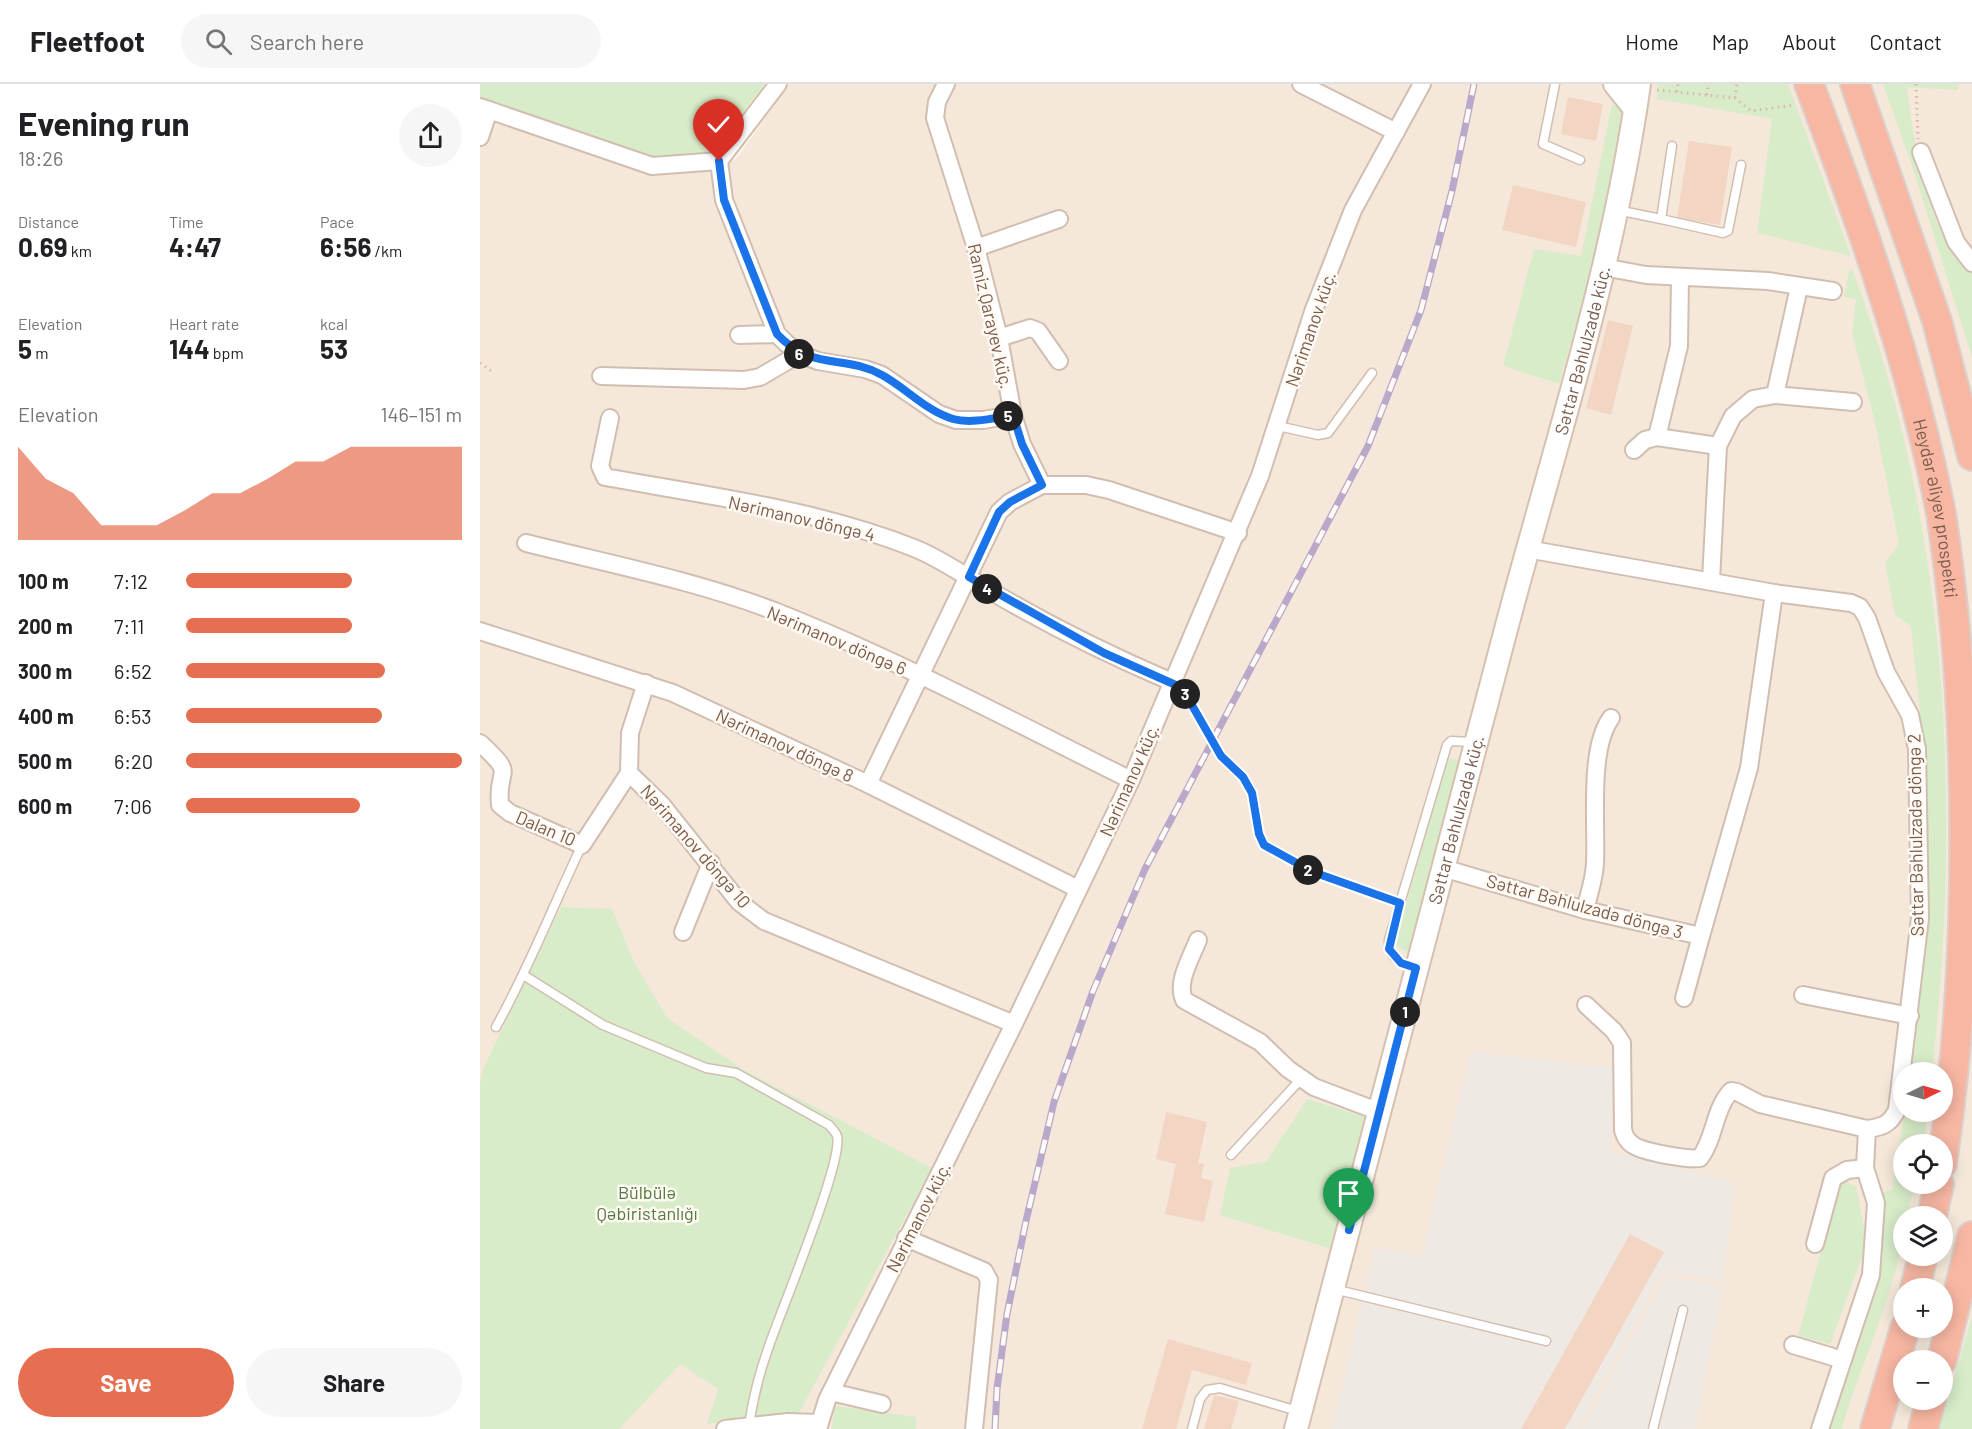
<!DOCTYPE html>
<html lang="en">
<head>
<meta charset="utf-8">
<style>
	:root { --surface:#fff; --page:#f6f6f6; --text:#202124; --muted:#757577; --line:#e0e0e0; --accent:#e76f51 }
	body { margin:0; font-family:Barlow,sans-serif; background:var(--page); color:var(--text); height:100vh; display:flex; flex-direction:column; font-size:22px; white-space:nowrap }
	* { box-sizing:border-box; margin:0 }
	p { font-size:20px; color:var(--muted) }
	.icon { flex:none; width:33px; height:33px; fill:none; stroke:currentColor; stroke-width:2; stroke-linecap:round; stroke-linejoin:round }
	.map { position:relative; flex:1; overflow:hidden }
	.drawer { display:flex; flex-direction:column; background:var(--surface); width:480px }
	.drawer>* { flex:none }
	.needle { width:39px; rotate:85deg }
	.fabs { position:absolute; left:1413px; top:978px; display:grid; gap:12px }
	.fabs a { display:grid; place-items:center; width:60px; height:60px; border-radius:50%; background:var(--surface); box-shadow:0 3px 15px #0003; font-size:30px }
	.pin { position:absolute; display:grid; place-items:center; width:51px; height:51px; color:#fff; margin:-62px -26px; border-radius:50% 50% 50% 0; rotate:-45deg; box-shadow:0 0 6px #0007 }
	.pin .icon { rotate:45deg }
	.km { position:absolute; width:30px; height:30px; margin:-15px; border-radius:50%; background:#222; color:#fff; font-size:16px; line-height:30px; text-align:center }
	.round { display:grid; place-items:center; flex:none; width:63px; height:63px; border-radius:32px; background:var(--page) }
	.overview { display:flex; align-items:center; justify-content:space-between; height:102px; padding:0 18px }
	h1 { font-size:33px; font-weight:700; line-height:45px }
	.figures { display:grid; grid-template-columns:repeat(3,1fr); gap:9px; height:102px; padding:6px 18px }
	.figures div { display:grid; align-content:center }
	.figures b { font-size:26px; font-weight:700 }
	.figures small { font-size:16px; font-weight:400 }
	.figures p { font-size:16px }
	.chart { height:168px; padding:12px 18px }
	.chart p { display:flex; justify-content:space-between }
	.chart svg { width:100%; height:108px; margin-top:6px; fill:var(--accent); opacity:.7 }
	.action { display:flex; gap:12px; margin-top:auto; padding:12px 18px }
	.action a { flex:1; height:69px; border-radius:36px; background:var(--accent); color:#fff; font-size:24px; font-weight:700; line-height:69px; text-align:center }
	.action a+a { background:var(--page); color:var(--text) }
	ul { padding:0 18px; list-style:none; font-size:20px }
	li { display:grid; grid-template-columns:96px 72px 1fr; align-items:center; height:45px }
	li i { height:15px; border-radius:8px; background:var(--accent) }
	header { display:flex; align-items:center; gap:36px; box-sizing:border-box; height:84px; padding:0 30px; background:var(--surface); border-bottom:2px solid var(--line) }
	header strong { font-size:28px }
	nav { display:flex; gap:33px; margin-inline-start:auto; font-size:21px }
	.search { width:420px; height:54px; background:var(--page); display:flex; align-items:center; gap:15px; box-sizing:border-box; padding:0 21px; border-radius:33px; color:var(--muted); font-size:22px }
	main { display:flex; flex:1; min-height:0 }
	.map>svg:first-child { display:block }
	.residential { fill:#f5e8da; fill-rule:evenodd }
	.industrial { fill:#efe9e4 }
	.green { fill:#d8ecc9 }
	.building { fill:#f3d5c3 }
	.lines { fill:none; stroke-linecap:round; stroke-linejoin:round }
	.service-casing { stroke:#d1beb0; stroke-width:11 }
	.minor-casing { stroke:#d1beb0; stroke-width:20 }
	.secondary-casing { stroke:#d6c0b0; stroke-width:26 }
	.motorway-casing { stroke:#dad1cd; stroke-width:32 }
	.path { stroke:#d9b8a5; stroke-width:3; stroke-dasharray:1.5 4.5; stroke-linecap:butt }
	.service { stroke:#fff; stroke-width:8 }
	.minor { stroke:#fff; stroke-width:16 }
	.secondary { stroke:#fff; stroke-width:22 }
	.motorway { stroke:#f7b7a3; stroke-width:28 }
	.rail-casing { stroke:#b9a8c9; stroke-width:7 }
	.rail { stroke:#fffaf3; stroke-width:4.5; stroke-dasharray:14; stroke-linecap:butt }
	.route-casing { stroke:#fff; stroke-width:12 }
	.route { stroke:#1a73e8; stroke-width:8 }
	.labels { text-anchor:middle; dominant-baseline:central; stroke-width:5; stroke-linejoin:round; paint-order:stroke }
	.street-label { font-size:18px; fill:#7a5c4d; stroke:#fffaf3 }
	.park-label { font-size:18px; fill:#537a41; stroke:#fffaf3 }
</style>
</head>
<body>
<header>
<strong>Fleetfoot</strong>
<div class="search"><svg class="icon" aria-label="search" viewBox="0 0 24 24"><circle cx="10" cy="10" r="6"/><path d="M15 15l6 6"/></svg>Search here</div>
<nav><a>Home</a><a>Map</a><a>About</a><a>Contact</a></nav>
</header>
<main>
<section class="drawer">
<div class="overview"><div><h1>Evening run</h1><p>18:26</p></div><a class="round"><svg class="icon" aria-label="share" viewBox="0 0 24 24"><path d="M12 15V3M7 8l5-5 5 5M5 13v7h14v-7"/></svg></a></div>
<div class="figures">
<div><p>Distance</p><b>0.69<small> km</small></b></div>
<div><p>Time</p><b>4:47</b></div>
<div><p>Pace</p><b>6:56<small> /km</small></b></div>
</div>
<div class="figures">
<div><p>Elevation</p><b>5<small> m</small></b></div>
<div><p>Heart rate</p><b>144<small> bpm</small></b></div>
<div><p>kcal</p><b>53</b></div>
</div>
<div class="chart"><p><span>Elevation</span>146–151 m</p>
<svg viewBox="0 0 160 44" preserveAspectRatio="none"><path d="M0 44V6L10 19L20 25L30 38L40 38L50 38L60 32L70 25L80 25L90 19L100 12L110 12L120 6L130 6L140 6L150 6L160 6V44z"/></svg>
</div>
<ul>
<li><b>100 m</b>7:12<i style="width:60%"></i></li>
<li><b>200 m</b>7:11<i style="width:60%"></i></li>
<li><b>300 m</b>6:52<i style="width:72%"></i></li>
<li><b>400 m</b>6:53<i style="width:71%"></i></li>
<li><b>500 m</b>6:20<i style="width:100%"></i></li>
<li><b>600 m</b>7:06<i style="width:63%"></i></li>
</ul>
<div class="action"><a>Save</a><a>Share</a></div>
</section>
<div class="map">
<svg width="1492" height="1345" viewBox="0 0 1492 1345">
	<rect width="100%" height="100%" fill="#fdf6ec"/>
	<!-- residential -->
	<path class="residential" d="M309 0H1492V1345H0V31L147 82 184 90 228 87 257 74ZM1424 988H1462V1028H1424ZM1424 1060H1462V1100H1424ZM1424 1132H1462V1172H1424ZM1424 1204H1462V1244H1424ZM1424 1276H1462V1316H1424Z"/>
	<!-- industrial -->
	<g class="industrial">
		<polygon points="991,968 1134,984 1130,1067 1254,1099 1243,1196 1183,1188 1097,1345 852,1345 895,1164 942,1172"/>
		<polygon points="1185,1193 1243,1203 1215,1345 1102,1345"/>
	</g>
	<!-- green -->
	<g class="green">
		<polygon points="0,0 285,0 228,73 165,77 0,15"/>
		<polygon points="1178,0 1308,0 1371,172 1277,149 1292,35 1177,15"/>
		<path d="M1403 0H1479L1478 6 1427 3C1433 54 1445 130 1475 172 1479 178 1486 183 1492 187V273L1435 91Z"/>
		<path d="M1132 20 1143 24C1134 118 1105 208 1079 300L1023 282 1054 165 1101 172Z"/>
		<path d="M1372 185C1469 440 1482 720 1452 988H1431C1446 884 1451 780 1444 674 1441 630 1435 586 1431 542L1415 531 1405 479 1419 460 1395 338 1372 249 1376 216 1364 212 1369 186Z"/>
		<polygon points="967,675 984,676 929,870 915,860"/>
		<polygon points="81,823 132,825 154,878 187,934 264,986 452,1084 319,1329 227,1340 238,1305 200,1280 139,1345 0,1345 0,999 3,985"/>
		<polygon points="827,1015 886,1033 851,1165 740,1131 750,1084 786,1078"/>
		<path d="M1425 1028H1448L1443 1060H1424V1100H1434L1427 1132H1424C1423 1197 1379 1281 1362 1345H1349L1396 1194 1399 1109 1412 1106Z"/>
		<polygon points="1365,1097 1376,1103 1385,1150 1382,1173 1350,1260 1318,1252 1358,1104"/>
		<polygon points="1492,1232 1492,1345 1459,1345"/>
		<polygon points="355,1322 436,1333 436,1345 352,1345"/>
	</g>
	<!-- building -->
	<g class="building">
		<polygon points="1088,13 1123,20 1116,57 1081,50"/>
		<polygon points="1209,57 1252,63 1240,141 1197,134"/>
		<polygon points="1033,101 1106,118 1096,163 1022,146"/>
		<polygon points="1128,236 1153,242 1131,331 1106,324"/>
		<polygon points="686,1028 727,1038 718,1079 724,1080 721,1094 733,1097 724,1138 685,1130 696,1080 676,1075"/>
		<polygon points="1150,1150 1184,1168 1085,1345 1041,1345"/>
		<polygon points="688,1255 772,1279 766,1301 712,1286 696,1345 662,1345"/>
		<polygon points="734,1311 759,1317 751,1345 724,1345"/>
	</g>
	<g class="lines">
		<defs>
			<g id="service">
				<polyline points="1075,0 1063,60 1100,76"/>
				<polyline points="1137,126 1181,135 1192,62"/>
				<polyline points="1181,135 1243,149 1248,147 1261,81"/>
				<polyline points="798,342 838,351 848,349 892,289"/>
				<path d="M936 884C921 879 908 875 909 856L967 661 971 657 995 658"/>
				<path d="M45 892 123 941 226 984 256 989 349 1041C351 1044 356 1048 357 1052 364 1077 299 1231 288 1265 279 1290 273 1315 269 1341"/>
				<path d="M16 943C49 884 73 822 102 761"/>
				<polyline points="751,1071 821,995"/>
				<polyline points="854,1205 1066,1257"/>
				<polyline points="712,1345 720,1315 727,1306 740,1304 821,1328"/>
				<polyline points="1173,1345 1203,1226"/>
			</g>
			<g id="minor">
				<polyline points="298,0 239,77 244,116 297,250 306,259 319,270 338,277 385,285 402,291 459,330 476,336 503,336 533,331"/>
				<polyline points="821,0 916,48"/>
				<polyline points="0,23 172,82 239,77"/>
				<polyline points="0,53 9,26"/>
				<polyline points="1441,68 1476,158 1492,179"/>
				<polyline points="496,164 579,135"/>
				<polyline points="1123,183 1166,191 1288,197 1353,207"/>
				<polyline points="1319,203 1295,311 1373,318"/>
				<polyline points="259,251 297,250"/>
				<polyline points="519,254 550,244 558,247 579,277"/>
				<polyline points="121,292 264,296 280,293 319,270"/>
				<path d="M130 334 120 382 125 393C228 412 336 425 434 464 462 475 484 492 509 506 568 541 629 571 692 598"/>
				<polyline points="1177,353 1199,262 1200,193"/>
				<polyline points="1154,366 1165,356 1177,353 1238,362"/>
				<polyline points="562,401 606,401 629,406 758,449"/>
				<path d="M46 459C130 480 217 497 297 528 418 576 534 638 651 696"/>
				<path d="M1047 465 1294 509 1371 519 1380 523 1387 534 1406 588 1430 631 1437 665 1440 834 1417 1026C1410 1040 1403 1043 1387 1045L1280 1020 1257 1008 1251 1007C1234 1025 1235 1054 1220 1074 1208 1076 1163 1068 1153 1061 1147 1057 1145 1053 1143 1046L1142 959 1134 947 1106 921"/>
				<polyline points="1231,496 1238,362 1253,332 1273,315 1295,311"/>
				<polyline points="0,547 193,609 388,700 598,805"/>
				<polyline points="166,599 150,649 149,689 182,721 259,818 284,837 534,940"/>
				<path d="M0 659C38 694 16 681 20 721L30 729 102 761 149 689"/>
				<polyline points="388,700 519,428 530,418 562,401 542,360 533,331 519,254 496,164 455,34 457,18 466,0"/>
				<polyline points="963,784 1105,826 1221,852 1269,684 1294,509"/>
				<path d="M1105 826C1109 810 1114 796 1115 780 1117 741 1108 665 1131 634"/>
				<polyline points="203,848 231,779"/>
				<path d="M718 856C711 874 696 898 704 916L780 958 808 985 834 1003 900 1028"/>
				<polyline points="1323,911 1430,932"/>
				<polyline points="1204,914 1221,852"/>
				<polyline points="426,1154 504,1187 509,1196 494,1345"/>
				<polyline points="1335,1160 1353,1094 1367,1086 1385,1084"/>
				<polyline points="1313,1261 1363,1276"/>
				<polyline points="351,1308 402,1320"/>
				<polyline points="245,1345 308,1338 338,1339"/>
				<polyline points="338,1345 347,1316 534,940 651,696 780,392 833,228 873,126 942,0"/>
				<polyline points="1340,1345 1391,1191 1396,1119 1385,1084 1387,1045"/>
			</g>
			<g id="secondary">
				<polyline points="1135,0 1155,25"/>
				<path id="s1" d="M816 1345C888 1080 954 814 1025 549 1073 367 1133 186 1159 0"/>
			</g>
			<g id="motorway">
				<path id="s2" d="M1329 0C1382 140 1432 282 1461 429 1492 631 1492 878 1462 1080"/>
				<polyline points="1375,0 1457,237 1492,372"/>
				<polyline points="1452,1132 1459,1100"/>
				<polyline points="1435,1204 1443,1172"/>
				<polyline points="1462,1276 1492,1152"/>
				<polyline points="1395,1345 1425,1244"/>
				<polyline points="1443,1345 1451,1316"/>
			</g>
		</defs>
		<!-- service casing -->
		<use href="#service" class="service-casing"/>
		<!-- minor casing -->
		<use href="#minor" class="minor-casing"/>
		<!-- secondary casing -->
		<use href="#secondary" class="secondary-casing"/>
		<!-- motorway casing -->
		<use href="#motorway" class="motorway-casing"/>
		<!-- path -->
		<g class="path">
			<polyline points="1436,0 1438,55"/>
			<polyline points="1177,6 1255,14 1271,27 1314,21"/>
			<polyline points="1197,8 1198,0"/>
			<polyline points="1227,11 1228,0"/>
			<polyline points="1255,14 1257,0"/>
			<polyline points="0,279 14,289"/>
			<polyline points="705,609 741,672 763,692 772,709 779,750 784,761 833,788 911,816"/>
		</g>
		<!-- service -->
		<use href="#service" class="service"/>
		<!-- minor -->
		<use href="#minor" class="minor"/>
		<!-- secondary -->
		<use href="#secondary" class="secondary"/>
		<!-- motorway -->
		<use href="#motorway" class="motorway"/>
		<defs>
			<polyline id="rail" points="515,1345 517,1305 527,1230 546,1137 574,1018 613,907 665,785 888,362 941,226 972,107 994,0"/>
		</defs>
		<!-- rail casing -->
		<use href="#rail" class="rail-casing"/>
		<!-- rail -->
		<use href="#rail" class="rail"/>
	</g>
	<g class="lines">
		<defs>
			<path id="route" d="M239 77 244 116 297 250C333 288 364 270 402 291 426 304 446 327 473 335 491 340 514 334 533 331L542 360 562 401 530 418 519 428 489 493 624 569 698 602 705 609 741 672 763 693 772 709 779 750 784 761 833 788 920 819 909 865 921 879 936 884 869 1146"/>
		</defs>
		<!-- route casing -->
		<use href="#route" class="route-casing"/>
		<!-- route -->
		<use href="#route" class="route"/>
	</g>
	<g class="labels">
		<!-- street labels -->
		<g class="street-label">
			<text transform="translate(511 232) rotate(77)">Ramiz Qarayev küç.</text>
			<text transform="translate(830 245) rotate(-71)">Nərimanov küç.</text>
			<text stroke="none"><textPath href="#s1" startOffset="1116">Səttar Bəhlulzadə küç.</textPath></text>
			<text stroke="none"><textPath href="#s2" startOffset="444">Heydər Əliyev prospekti</textPath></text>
			<text transform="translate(322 434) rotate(13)">Nərimanov döngə 4</text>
			<text transform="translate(357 556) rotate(23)">Nərimanov döngə 6</text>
			<text transform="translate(305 661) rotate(25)">Nərimanov döngə 8</text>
			<text transform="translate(649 696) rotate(-66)">Nərimanov küç.</text>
			<text stroke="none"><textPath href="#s1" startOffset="630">Səttar Bəhlulzadə küç.</textPath></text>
			<text transform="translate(66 744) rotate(23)">Dalan 10</text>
			<text transform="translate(1435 751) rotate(-91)">Səttar Bəhlulzadə döngə 2</text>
			<text transform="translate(216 762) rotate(49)">Nərimanov döngə 10</text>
			<text transform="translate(1105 822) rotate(15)">Səttar Bəhlulzadə döngə 3</text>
			<text transform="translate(438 1133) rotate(-63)">Nərimanov küç.</text>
		</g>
		<!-- park labels -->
		<g class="park-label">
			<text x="167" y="1108">Bülbülə<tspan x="167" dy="21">Qəbiristanlığı</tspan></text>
		</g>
	</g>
</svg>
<div class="fabs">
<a><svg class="needle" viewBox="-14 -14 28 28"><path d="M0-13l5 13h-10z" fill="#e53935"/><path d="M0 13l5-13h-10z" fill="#757577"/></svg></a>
<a><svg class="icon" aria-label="locate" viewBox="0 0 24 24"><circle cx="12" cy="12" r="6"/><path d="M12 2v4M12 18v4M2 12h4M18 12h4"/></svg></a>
<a><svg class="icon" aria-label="layers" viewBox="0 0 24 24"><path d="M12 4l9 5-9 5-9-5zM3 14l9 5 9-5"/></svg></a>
<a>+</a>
<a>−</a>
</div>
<div class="pin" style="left:869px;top:1146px;background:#1e9e55"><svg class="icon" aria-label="arrive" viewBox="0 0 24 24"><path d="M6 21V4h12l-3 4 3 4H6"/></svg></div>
<div class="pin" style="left:239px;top:77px;background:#d93025"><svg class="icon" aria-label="check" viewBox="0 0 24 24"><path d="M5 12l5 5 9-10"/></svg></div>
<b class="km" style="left:925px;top:928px">1</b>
<b class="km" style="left:828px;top:786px">2</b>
<b class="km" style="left:705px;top:610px">3</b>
<b class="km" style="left:507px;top:505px">4</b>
<b class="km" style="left:528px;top:332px">5</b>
<b class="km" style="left:319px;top:270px">6</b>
</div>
</main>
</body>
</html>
